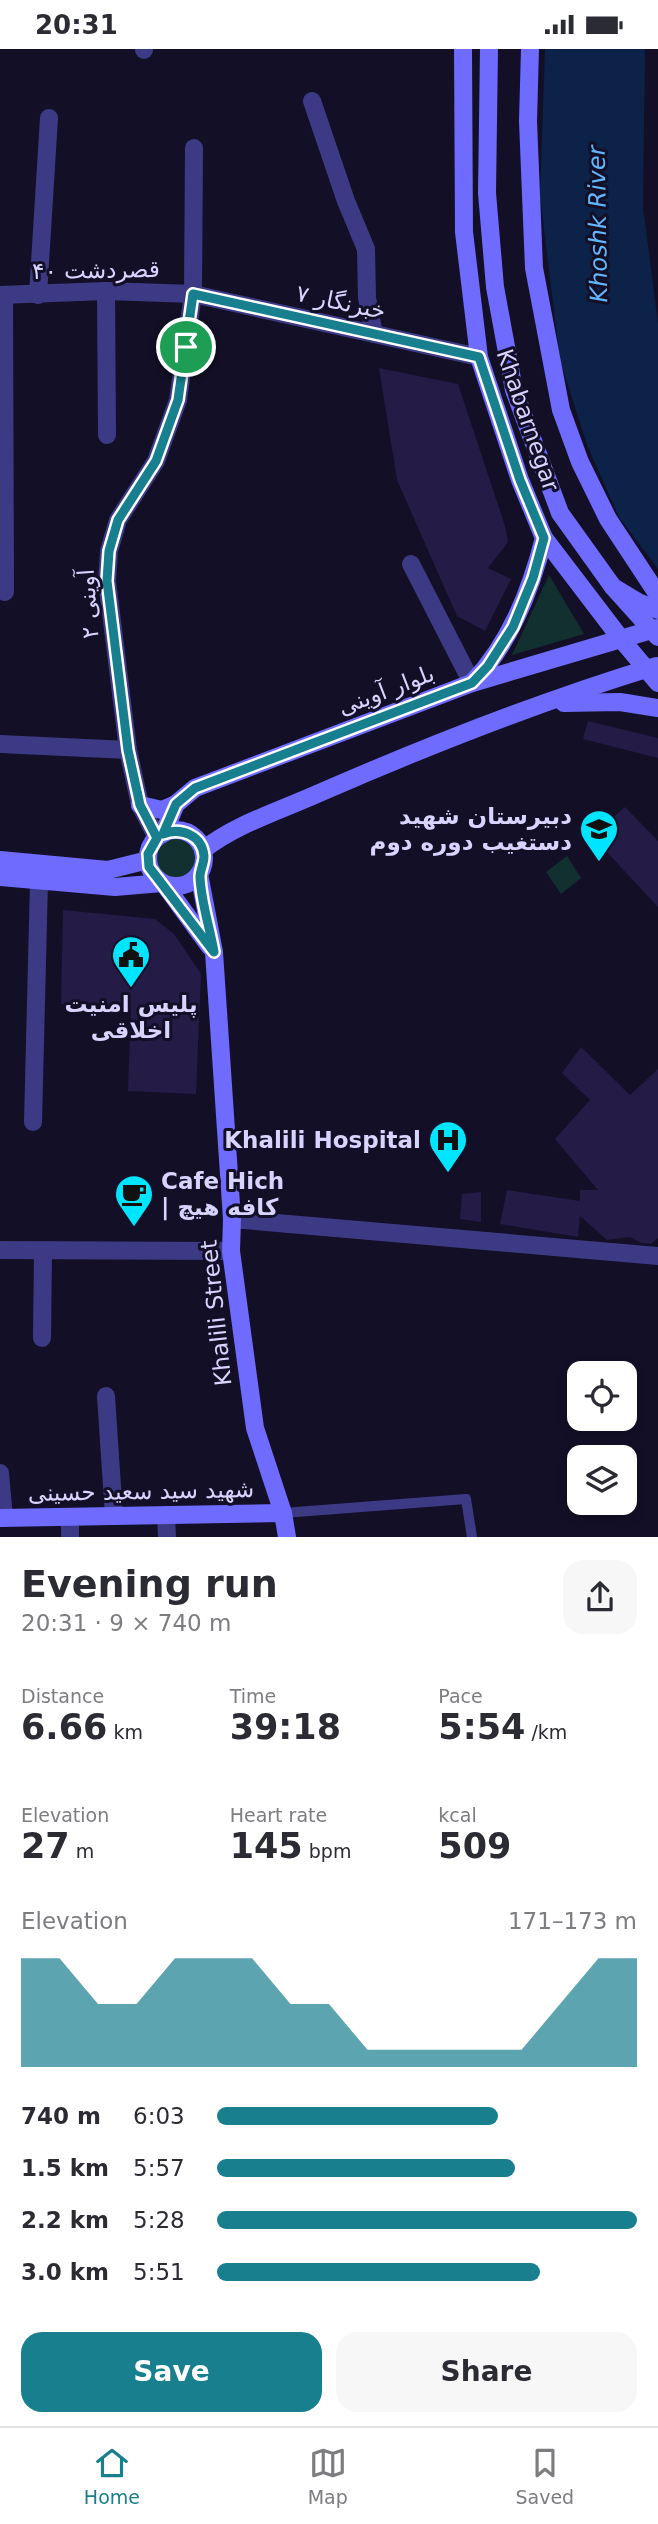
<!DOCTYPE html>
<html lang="en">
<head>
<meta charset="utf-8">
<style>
	:root { --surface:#fff; --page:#f7f7f7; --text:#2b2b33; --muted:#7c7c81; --line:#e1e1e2; --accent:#187f8f }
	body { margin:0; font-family:"DejaVu Sans",Vazirmatn,sans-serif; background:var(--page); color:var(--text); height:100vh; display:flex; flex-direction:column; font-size:26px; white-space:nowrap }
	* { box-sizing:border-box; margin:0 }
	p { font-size:23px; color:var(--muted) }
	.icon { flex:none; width:38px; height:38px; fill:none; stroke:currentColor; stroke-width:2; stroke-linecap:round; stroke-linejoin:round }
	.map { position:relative; height:1488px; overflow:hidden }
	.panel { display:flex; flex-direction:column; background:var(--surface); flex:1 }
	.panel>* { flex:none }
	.controls { position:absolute; left:567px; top:1312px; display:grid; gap:14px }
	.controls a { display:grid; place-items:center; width:70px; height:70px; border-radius:14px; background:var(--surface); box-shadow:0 4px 10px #0003; font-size:35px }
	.pin { position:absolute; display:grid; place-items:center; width:60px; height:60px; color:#fff; margin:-30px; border:4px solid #fff; border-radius:50%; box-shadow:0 2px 7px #0007 }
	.round { display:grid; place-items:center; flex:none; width:74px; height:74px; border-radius:21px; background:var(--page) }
	.headline { display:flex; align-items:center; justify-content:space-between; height:119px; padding:0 21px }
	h1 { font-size:38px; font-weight:700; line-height:52px }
	.figures { display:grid; grid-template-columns:repeat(3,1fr); gap:10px; height:119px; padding:7px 21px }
	.figures div { display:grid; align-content:center }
	.figures b { font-size:35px; font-weight:700 }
	.figures small { font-size:19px; font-weight:400 }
	.figures p { font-size:19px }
	.chart { height:196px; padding:14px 21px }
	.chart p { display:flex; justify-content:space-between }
	.chart svg { width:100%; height:126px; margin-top:7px; fill:var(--accent); opacity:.7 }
	.button { display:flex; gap:14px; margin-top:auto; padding:14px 21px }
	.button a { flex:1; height:80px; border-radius:21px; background:var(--accent); color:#fff; font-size:28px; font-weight:700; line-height:80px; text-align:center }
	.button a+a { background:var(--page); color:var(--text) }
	ul { padding:0 21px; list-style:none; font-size:23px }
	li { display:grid; grid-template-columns:112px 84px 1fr; align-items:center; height:52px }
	li i { height:18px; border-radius:9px; background:var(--accent) }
	.status { display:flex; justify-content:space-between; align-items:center; height:49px; padding:0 35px; background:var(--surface); direction:ltr }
	.status svg { height:19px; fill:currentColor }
	.tab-bar { display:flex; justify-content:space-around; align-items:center; height:98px; border-top:2px solid var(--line); background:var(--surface); font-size:19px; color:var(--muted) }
	.tab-bar a { display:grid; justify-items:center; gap:4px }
	.tab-bar .on { color:var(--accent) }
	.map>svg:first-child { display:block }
	.green { fill:#12302f }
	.water { fill:#0c2248 }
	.building { fill:#241b47 }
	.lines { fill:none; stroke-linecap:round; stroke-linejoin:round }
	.lane { stroke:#3d3a85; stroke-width:10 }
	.street { stroke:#3d3a85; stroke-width:18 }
	.secondary { stroke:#6f6bff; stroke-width:18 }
	.secondary-bridge { stroke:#6f6bff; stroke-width:18 }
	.route-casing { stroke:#fff; stroke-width:14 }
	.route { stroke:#187f8f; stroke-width:9 }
	.labels { text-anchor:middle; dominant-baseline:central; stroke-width:6; stroke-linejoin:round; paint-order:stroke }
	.street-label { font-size:23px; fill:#d9d4ff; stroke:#130f26 }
	.poi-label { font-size:23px; font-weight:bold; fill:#d9d4ff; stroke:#130f26; text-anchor:end }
	.water-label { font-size:24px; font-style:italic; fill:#62b6ff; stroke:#130f26 }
</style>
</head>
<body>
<div class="status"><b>20:31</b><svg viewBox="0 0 49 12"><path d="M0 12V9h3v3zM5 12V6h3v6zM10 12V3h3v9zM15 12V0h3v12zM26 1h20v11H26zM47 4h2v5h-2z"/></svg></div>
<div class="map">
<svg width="658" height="1488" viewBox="0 0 658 1488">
	<rect width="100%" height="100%" fill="#130f26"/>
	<!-- green -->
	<g class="green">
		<polygon points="549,526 584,585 512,606"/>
		<circle cx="176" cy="809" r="21"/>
		<polygon points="567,807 581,829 561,845 546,823"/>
	</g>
	<!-- water -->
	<polygon class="water" points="545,0 645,0 643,158 658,274 658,520 619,468 587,396 560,311 540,147"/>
	<!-- building -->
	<g class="building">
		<polygon points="379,319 458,335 505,477 508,493 488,519 511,530 485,582 457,567 397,431"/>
		<polygon points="588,672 658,689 658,709 583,690"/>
		<polygon points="625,758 658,792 658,858 592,787"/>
		<polygon points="63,861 155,870 174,885 201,925 196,1045 128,1042 131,958 61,955"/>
		<polygon points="581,998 630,1046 658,1020 658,1189 651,1195 641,1194 630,1188 607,1191 580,1167 578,1188 500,1175 507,1141 580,1152 580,1141 598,1141 555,1090 590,1051 562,1024"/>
		<polygon points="481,1143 481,1173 460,1170 462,1145"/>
	</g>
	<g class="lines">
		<!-- lane -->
		<polyline class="lane" points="283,1464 466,1450 472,1488"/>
		<!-- street -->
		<g class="street">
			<polyline points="144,1 144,0"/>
			<polyline points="312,52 346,152 366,200 367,249 374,285"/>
			<polyline points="106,242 107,386"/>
			<polyline points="0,246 106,242 193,245 479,308"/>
			<polyline points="4,246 5,543"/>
			<polyline points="38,246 49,69"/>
			<polyline points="411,515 472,634"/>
			<polyline points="0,695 128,701"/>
			<polyline points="157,789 140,756 128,701 107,532 109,502 118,471 156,412 178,351 193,245 194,99"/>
			<polyline points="33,1073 39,832"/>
			<polyline points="232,1170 658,1207"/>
			<polyline points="0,1201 231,1202"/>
			<polyline points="42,1289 43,1203"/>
			<polyline points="106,1347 114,1467"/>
			<polyline points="0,1424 4,1469"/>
			<polyline points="166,1466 167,1488"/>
			<polyline points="70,1488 70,1468"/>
		</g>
		<!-- secondary -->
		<g class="secondary">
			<polyline points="463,0 464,183 479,308 520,431 544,489 621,590 658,634"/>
			<polyline points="489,0 487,144 495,238 514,341 560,464 613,538 658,588"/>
			<polyline points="530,0 528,72 534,219 561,361 580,413 608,470 658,546"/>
			<path d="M472 634C510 594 530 543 544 489"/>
			<polyline points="564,654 620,653 658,659"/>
			<polyline points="140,756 162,761 176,755"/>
			<circle cx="176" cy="809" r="28"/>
			<polyline points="163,785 176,755 195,739 472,634 658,579"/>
			<path d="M203 801C236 775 279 762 317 745 427 697 541 652 656 617"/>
			<polyline points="0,811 108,821 148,811"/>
			<polyline points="199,825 214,903 232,1170 231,1202 255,1379 283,1464 287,1488"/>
			<polyline points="0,828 115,838 162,834"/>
			<polyline points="164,835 210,898"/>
			<polyline points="0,1469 283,1464"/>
		</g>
		<!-- secondary-bridge -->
		<polyline class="secondary-bridge" points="613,538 638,553 658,561"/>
	</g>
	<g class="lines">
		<defs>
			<path id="route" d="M193 245 479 308 520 431 544 489 533 529 513 578 488 617 472 634 195 739 176 755 163 785C181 778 202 786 204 807 204 815 200 821 200 828 201 853 210 879 214 903L149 818 148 805 157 789 140 756 128 701 107 532 109 502 118 471 156 412 178 351Z"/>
		</defs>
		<!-- route casing -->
		<use href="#route" class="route-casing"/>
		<!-- route -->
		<use href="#route" class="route"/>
	</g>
	<!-- icons -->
	<defs>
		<symbol id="school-pin" viewBox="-11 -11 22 30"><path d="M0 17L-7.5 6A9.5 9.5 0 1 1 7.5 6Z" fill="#00e5ff" stroke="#130f26"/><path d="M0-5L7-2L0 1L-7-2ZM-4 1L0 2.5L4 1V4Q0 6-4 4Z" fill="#111"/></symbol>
		<symbol id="civic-pin" viewBox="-11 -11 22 30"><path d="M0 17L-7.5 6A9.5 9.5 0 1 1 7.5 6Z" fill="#00e5ff" stroke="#130f26"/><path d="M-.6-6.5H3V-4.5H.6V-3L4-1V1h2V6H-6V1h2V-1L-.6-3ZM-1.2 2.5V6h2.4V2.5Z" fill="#111"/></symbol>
		<symbol id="hospital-pin" viewBox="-11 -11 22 30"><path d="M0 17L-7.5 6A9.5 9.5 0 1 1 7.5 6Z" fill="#00e5ff" stroke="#130f26"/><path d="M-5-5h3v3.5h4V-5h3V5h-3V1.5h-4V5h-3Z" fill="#111"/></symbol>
		<symbol id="cafe-pin" viewBox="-11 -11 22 30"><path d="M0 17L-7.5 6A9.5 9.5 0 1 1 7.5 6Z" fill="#00e5ff" stroke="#130f26"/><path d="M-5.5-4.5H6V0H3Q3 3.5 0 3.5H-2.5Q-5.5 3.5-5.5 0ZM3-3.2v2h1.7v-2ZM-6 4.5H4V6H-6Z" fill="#111"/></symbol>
	</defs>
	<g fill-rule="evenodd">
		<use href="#school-pin" x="577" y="758" width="44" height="60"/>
		<use href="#civic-pin" x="109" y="884" width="44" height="60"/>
		<use href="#hospital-pin" x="426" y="1069" width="44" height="60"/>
		<use href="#cafe-pin" x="112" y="1123" width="44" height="60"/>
	</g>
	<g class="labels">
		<!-- street labels -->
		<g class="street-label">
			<text transform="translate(96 221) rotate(-1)">۴۰ قصردشت</text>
			<text transform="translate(341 253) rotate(12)">۷ خبرنگار</text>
			<text transform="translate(528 371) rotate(71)">Khabarnegar</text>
			<text transform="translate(88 555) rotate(-94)">۲ آوینی</text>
			<text transform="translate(386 641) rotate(-21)">بلوار آوینی</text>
			<text transform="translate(216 1264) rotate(-96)">Khalili Street</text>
			<text transform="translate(141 1442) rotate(-1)">شهید سید سعید حسینی</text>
		</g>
		<!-- poi labels -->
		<g class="poi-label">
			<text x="572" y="767">دبیرستان شهید<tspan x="572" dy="26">دستغیب دوره دوم</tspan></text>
			<text x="131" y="955" text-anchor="middle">پلیس امنیت<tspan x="131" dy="26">اخلاقی</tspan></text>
			<text x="421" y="1091">Khalili Hospital</text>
			<text x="161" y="1132" text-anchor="start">Cafe Hich<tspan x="161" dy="26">| کافه هیچ</tspan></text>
		</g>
		<!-- water labels -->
		<g class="water-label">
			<text transform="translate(598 175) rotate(-91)">Khoshk River</text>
		</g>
	</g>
</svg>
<div class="controls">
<a><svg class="icon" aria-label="locate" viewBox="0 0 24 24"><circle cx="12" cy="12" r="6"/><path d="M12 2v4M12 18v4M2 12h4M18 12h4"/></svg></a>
<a><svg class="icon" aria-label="layers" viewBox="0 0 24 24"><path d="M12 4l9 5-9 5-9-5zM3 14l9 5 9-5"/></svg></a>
</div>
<div class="pin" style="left:186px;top:298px;background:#1e9e55"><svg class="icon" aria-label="arrive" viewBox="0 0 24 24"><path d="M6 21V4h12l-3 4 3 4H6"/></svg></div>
</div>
<section class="panel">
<div class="headline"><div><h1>Evening run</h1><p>20:31 · 9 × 740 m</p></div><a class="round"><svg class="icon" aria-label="share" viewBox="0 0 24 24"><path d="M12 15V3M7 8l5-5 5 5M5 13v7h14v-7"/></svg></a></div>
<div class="figures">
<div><p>Distance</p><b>6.66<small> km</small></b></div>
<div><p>Time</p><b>39:18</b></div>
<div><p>Pace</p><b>5:54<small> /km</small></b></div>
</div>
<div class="figures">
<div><p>Elevation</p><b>27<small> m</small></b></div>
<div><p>Heart rate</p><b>145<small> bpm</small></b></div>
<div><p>kcal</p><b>509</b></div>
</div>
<div class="chart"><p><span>Elevation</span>171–173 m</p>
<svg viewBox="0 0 160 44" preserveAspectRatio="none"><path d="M0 44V6L10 6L20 22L30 22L40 6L50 6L60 6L70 22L80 22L90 38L100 38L110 38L120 38L130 38L140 22L150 6L160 6V44z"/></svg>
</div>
<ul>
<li><b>740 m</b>6:03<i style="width:67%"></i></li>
<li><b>1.5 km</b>5:57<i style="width:71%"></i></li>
<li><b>2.2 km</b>5:28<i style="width:100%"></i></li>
<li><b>3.0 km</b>5:51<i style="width:77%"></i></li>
</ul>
<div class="button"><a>Save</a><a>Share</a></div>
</section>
<nav class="tab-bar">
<a class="on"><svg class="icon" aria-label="home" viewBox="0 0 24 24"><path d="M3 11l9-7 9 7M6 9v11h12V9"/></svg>Home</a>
<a><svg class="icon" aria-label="map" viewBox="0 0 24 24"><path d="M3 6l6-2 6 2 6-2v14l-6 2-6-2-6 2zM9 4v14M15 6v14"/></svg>Map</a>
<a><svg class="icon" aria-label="saved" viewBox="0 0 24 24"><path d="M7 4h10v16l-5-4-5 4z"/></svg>Saved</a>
</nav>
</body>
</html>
